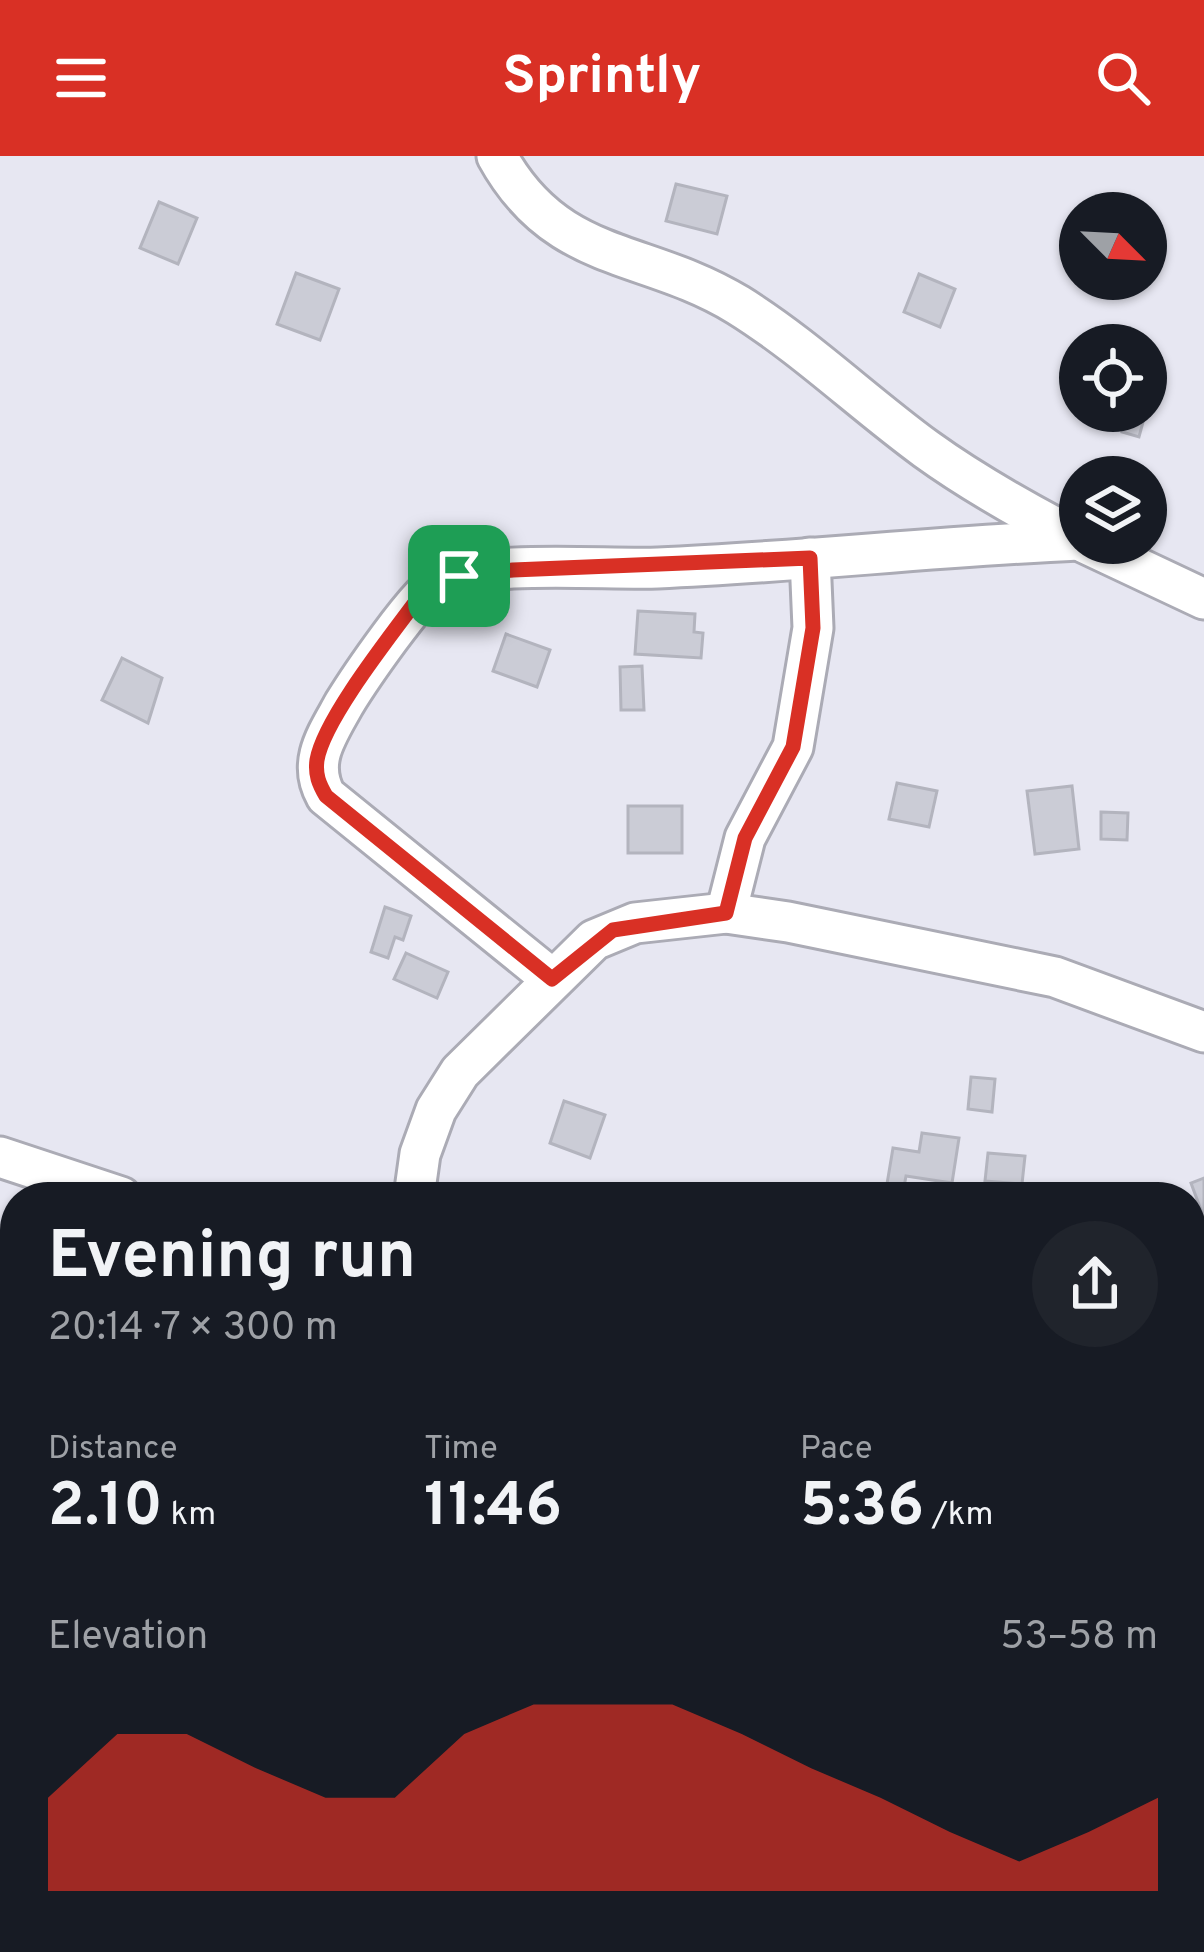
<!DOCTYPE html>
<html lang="en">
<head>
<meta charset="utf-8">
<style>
	:root { --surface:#171b24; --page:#20242c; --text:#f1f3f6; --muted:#9ea1a6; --accent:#d93025 }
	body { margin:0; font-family:Overpass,sans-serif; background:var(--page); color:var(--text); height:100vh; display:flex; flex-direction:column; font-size:45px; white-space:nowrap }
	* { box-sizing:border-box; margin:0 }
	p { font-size:39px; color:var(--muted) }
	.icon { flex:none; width:66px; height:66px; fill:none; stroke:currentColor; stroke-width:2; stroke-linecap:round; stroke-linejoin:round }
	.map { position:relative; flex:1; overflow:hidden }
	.details { position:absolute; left:0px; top:1026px; width:1206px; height:771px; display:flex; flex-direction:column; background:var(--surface); border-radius:48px 48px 0 0; box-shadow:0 3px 9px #0004 }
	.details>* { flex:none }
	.needle { width:78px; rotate:114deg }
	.buttons { position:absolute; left:1059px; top:36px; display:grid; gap:24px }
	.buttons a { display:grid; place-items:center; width:108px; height:108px; border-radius:50%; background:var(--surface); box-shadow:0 3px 9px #0004; font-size:60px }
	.pin { position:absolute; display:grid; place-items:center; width:102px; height:102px; color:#fff; margin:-51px; border-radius:24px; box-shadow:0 6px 18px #0006 }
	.round { display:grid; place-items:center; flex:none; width:126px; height:126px; border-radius:63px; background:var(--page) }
	.head { display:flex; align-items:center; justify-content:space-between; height:204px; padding:0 48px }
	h1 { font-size:66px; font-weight:700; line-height:90px }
	.stats { display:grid; grid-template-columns:repeat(3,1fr); gap:18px; height:204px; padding:12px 48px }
	.stats div { display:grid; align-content:center }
	.stats b { font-size:60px; font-weight:700 }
	.stats small { font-size:33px; font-weight:400 }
	.stats p { font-size:33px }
	.chart { height:336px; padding:24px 48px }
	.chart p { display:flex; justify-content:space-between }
	.chart svg { width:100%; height:216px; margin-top:12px; fill:var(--accent); opacity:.7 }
	header { display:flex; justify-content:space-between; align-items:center; height:156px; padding:0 48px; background:var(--accent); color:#fff; font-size:54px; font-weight:700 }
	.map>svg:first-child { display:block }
	.building { fill:#cbccd6; stroke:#b3b4be; stroke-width:3 }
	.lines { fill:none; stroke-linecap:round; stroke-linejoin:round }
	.minor-casing { stroke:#ababb5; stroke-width:45 }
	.minor { stroke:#fff; stroke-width:39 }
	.route-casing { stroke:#fff; stroke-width:24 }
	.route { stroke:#d93025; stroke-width:15 }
</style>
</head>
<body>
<header><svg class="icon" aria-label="menu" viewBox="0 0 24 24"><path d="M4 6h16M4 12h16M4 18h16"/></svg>Sprintly<svg class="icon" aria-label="search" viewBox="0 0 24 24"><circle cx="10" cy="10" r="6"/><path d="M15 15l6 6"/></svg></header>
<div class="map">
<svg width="1204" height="1796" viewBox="0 0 1204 1796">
	<rect width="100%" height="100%" fill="#e7e7f2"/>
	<!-- building -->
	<g class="building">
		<polygon points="676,28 727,40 717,78 666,65"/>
		<polygon points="159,46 197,62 178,108 140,92"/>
		<polygon points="296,117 339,133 320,184 277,168"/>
		<polygon points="919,118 955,133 940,171 904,156"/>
		<polygon points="1128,255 1146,255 1139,281 1122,276"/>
		<polygon points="638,455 695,458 694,476 703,477 701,502 635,498"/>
		<polygon points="506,478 550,494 537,531 493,515"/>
		<polygon points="122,502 162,522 148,567 102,544"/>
		<polygon points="642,510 644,554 621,554 620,511"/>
		<polygon points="897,627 937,635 929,671 889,663"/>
		<polygon points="1072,630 1079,693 1035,698 1027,635"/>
		<rect x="628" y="650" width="54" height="47"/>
		<polygon points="1101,656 1128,657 1127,684 1101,683"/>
		<polygon points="385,751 411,760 403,784 395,781 388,802 371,796"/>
		<polygon points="406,797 448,816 437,842 394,823"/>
		<polygon points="971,921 995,923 992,956 968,953"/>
		<polygon points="564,945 605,959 590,1002 550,987"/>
		<polygon points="922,977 959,982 952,1027 906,1020 904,1031 887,1028 893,992 919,996"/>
		<polygon points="988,997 1025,1000 1022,1028 985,1025"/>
		<polygon points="1204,1022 1204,1062 1191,1027"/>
		<polygon points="1196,1492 1204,1492 1204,1539 1197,1539"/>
	</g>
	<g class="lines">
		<defs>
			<g id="minor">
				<path d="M497 0C557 109 645 92 738 149 804 190 863 247 926 293 973 327 1023 355 1075 382"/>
				<polyline points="1085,387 1204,443"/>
				<polyline points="726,757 745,682 793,591 813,472 810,402"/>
				<path d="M552 823 326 640C307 606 327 579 344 548 358 525 419 435 439 426 488 403 601 414 658 412 799 406 939 390 1079 384"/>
				<polyline points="0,1001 121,1041"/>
				<polyline points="414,1041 420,998 436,954 460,916 594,784 635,767 726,757 788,766 1055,821 1204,876"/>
				<polyline points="1191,1370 1204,1372"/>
				<polyline points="1040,1782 1060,1796"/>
				<polyline points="277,1796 278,1782"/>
				<polyline points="581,1796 584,1782"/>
				<polyline points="783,1796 789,1782"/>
			</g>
		</defs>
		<!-- minor casing -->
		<use href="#minor" class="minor-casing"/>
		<!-- minor -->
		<use href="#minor" class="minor"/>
	</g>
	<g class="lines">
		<defs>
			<path id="route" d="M810 402 813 472 793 591 745 682 726 757 613 774 552 823 326 640C319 628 315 619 317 604 324 562 396 473 423 436L459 420 513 414Z"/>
		</defs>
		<!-- route casing -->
		<use href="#route" class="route-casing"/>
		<!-- route -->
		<use href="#route" class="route"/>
	</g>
</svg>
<div class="buttons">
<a><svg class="needle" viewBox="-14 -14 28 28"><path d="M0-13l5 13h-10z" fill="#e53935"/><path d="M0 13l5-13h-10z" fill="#9ea1a6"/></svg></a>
<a><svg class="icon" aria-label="locate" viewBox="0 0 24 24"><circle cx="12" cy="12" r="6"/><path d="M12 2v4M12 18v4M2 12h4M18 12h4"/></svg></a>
<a><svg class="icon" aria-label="layers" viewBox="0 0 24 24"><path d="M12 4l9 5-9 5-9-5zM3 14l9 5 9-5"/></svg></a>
</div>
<div class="pin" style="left:459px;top:420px;background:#1e9e55"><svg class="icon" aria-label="arrive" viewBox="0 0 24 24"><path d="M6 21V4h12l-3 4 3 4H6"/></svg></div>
<section class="details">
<div class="head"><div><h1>Evening run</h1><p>20:14 · 7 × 300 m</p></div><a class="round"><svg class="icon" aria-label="share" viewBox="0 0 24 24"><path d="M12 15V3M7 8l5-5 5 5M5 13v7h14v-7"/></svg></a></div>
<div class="stats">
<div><p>Distance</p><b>2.10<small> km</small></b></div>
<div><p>Time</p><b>11:46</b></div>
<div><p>Pace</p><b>5:36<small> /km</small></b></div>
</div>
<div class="chart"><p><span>Elevation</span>53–58 m</p>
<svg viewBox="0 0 160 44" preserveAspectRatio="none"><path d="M0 44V25L10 12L20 12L30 19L40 25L50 25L60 12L70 6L80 6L90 6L100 12L110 19L120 25L130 32L140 38L150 32L160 25V44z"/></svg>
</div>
</section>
</div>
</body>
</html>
